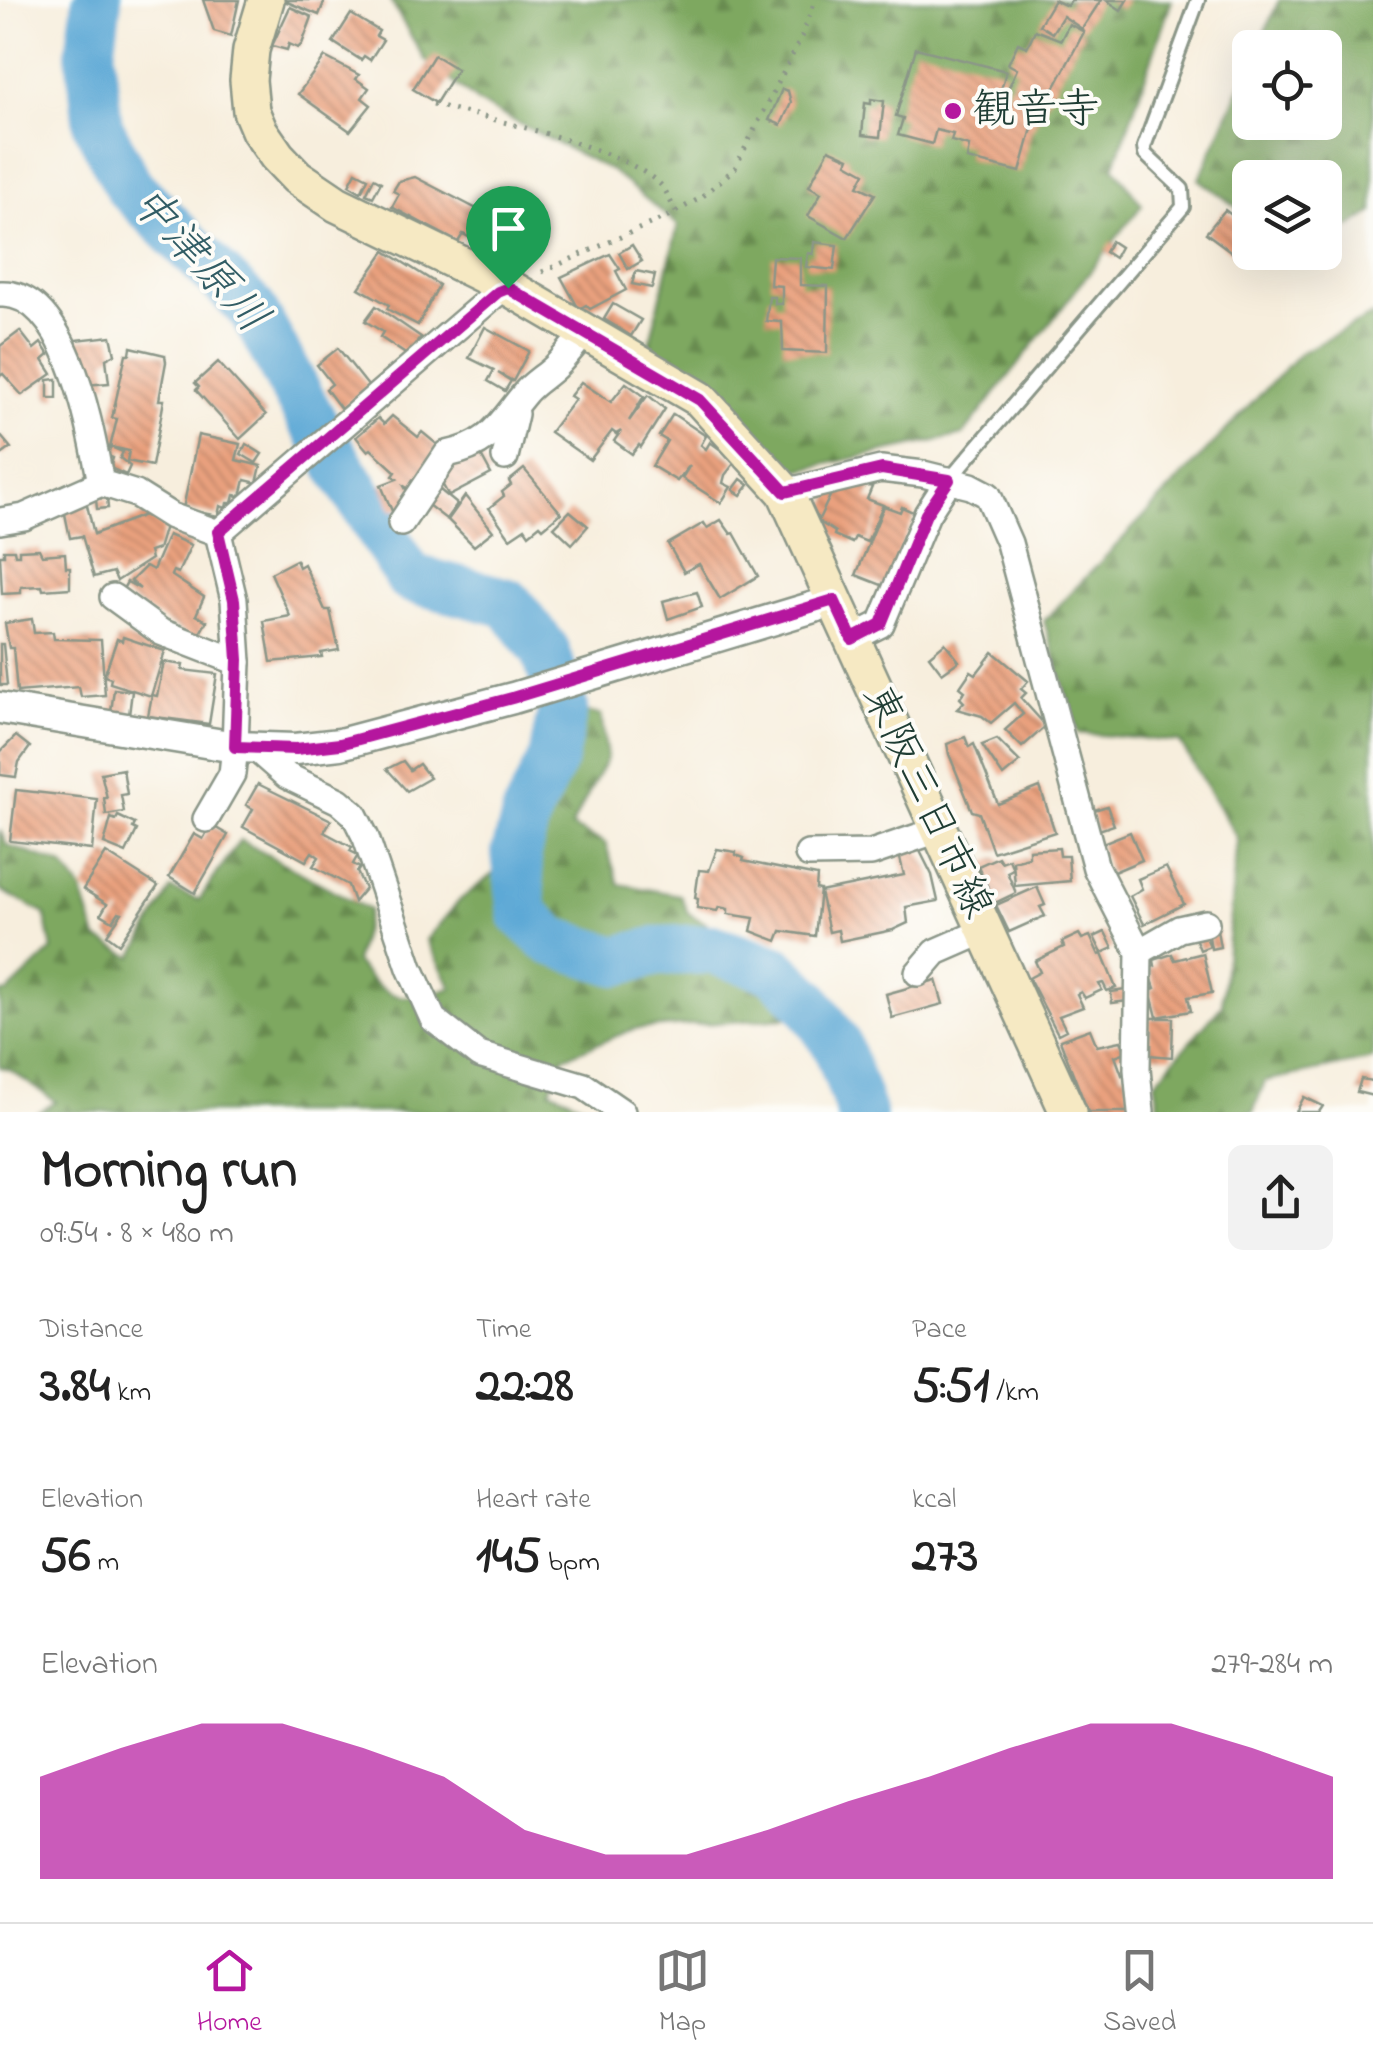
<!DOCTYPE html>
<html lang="en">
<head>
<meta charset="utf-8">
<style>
	:root { --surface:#fff; --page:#f2f2f2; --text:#222; --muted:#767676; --line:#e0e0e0; --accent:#b5179e }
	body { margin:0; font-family:"Indie Flower","Klee One",sans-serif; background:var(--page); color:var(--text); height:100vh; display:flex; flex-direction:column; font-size:38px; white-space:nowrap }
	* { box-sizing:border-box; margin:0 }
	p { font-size:32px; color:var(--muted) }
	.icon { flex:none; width:55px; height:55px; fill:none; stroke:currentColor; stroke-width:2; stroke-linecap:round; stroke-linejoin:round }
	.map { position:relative; height:1112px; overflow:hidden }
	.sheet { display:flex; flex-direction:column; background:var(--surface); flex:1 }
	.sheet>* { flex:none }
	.tools { position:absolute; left:1232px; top:30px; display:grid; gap:20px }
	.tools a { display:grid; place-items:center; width:110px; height:110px; border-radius:15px; background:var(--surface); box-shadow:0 10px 40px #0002; font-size:50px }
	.pin { position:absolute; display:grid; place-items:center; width:85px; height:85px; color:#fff; margin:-102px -42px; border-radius:50% 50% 50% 0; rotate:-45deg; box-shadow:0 0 10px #0007 }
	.pin .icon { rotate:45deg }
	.round { display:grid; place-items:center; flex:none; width:105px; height:105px; border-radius:15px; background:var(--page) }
	.head { display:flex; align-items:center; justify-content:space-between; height:170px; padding:0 40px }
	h1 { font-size:55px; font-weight:800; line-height:75px }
	.metrics { display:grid; grid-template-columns:repeat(3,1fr); gap:15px; height:170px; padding:10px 40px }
	.metrics div { display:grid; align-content:center }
	.metrics b { font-size:50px; font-weight:800 }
	.metrics small { font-size:28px; font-weight:400 }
	.metrics p { font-size:28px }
	.chart { height:280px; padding:20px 40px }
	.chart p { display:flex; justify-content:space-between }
	.chart svg { width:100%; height:180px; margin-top:10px; fill:var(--accent); opacity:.7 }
	.menu { display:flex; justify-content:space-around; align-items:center; height:140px; border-top:2px solid var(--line); background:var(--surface); font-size:28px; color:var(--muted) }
	.menu a { display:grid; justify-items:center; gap:5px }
	.menu .selected { color:var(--accent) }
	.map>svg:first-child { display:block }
	.forest { fill:url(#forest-firs); stroke:#4e724a; stroke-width:2.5 }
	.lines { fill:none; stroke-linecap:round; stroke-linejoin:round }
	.river { stroke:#5da9d6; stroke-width:50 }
	.building { fill:url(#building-back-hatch) }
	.service-casing { stroke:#8b9688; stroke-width:18 }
	.minor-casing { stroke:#8b9688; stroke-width:30 }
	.tertiary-casing { stroke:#8b9688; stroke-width:35 }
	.secondary-casing { stroke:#8b9688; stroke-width:40 }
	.path { stroke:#8b9688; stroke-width:5; stroke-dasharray:2.5 8; stroke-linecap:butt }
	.service { stroke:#fff; stroke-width:12 }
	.minor { stroke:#fff; stroke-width:25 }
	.tertiary { stroke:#fff; stroke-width:30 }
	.secondary { stroke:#f6e9c3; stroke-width:35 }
	.route-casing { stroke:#fff; stroke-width:20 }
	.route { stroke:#b5179e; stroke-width:12 }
	.poi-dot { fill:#b5179e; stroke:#fdfcf7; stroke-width:4 }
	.labels { text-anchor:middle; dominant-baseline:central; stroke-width:8; stroke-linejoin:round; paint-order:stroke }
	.poi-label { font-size:42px; fill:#1f3d34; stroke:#fdfcf7; text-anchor:start }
	.street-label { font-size:42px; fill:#1f3d34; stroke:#fdfcf7 }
	.water-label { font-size:45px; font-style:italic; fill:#325d65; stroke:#fdfcf7 }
</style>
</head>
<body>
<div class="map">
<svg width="1373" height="1112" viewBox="0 0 1373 1112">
	<defs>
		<pattern id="forest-firs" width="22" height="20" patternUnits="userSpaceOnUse" patternTransform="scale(2.5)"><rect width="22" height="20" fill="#7ea860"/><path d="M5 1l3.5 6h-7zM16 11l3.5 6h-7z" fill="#678a50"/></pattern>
		<pattern id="building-back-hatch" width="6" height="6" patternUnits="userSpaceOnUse" patternTransform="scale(2.5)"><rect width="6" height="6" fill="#eaa17e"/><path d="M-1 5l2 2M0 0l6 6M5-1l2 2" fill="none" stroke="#bd8468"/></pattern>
	</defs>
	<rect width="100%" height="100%" fill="#fdfcf7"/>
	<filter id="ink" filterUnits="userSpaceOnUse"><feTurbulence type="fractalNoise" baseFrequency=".01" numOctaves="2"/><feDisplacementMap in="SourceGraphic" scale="20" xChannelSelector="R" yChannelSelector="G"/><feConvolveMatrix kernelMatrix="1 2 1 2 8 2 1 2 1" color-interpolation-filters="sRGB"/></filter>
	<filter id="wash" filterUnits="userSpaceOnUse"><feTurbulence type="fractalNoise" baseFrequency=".0048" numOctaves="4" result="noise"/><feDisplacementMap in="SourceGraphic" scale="40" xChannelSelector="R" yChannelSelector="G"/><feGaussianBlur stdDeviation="2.25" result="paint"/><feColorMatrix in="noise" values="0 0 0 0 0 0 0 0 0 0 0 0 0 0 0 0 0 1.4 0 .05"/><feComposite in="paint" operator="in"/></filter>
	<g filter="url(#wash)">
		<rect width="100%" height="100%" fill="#f7eedd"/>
		<!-- forest -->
		<g class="forest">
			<polygon points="390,0 1172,0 1114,167 1142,205 963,435 785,473 649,345 678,225 613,172 479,103 425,60"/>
			<polygon points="1279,0 1373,0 1373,212 1352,226 1325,232 1325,178 1250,178 1250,217 1199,179 1250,65 1250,122 1325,122 1325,48 1258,47"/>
			<polygon points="1373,315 1373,1059 1265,1081 1253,1112 1160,1112 1155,1082 1222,1005 1237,838 1180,742 1078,733 1044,621 1300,353"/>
			<path d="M575 710 601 715 607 758 571 827 605 843 619 884 680 895 688 913 708 925 663 940 678 974 726 964 765 976 786 1018 634 1029 564 1057 550 1090 600 1112H39L56 1102 10 1070 0 1067V993L8 992 52 950 45 914 0 890V830L7 845 63 865 81 889 97 939 133 957 171 889 199 900 240 840 369 910 355 962C389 1003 401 1002 452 988L426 940 460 900 499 869 542 827Z"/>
		</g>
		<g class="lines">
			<!-- river -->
			<polyline class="river" points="97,0 90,54 98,126 129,187 252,309 312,421 410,578 508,603 545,650 563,707 553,758 527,812 516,853 523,914 552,941 616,961 658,951 712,949 774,969 808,1002 837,1045 861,1112"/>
		</g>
		<g id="blocks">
			<!-- building -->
			<g class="building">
				<polygon points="203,0 239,0 231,36 214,31"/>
				<polygon points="282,0 325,0 319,15"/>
				<polygon points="1054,0 1067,6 1071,0 1101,0 1082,29 1063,16 1052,33 1039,25"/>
				<polygon points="1106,0 1127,0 1121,10"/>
				<polygon points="290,7 312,17 302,44 298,48 289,44 287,50 272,46"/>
				<polygon points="351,14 379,31 376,36 383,40 370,60 364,56 361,60 333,42"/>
				<polygon points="1069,24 1084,32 1031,132 1020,172 967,159 969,146 951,141 953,134 936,130 932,144 898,135 903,118 896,116 916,48 1006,71 994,117 1004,119 1011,104 1003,100 1017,69 1008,64 1018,43 1027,47 1035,30 1061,40"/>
				<polygon points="434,55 457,69 436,103 413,89"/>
				<polygon points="325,57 359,75 356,79 369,88 362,98 371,105 350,131 298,94"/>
				<polygon points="782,89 788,91 791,103 781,125 769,120"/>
				<polygon points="871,99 884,101 880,137 862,135 865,103 871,104"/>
				<polygon points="829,149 849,158 847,163 865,173 858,186 875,194 847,238 808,216 821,193 809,186"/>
				<polygon points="356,172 368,178 361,192 349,185"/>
				<polygon points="415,177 529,236 513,262 463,234 458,242 392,207 399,194 393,191 399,181"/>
				<polygon points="374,178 381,182 373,197 366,194"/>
				<polygon points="1225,210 1250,229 1233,253 1206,233"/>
				<polygon points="1111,241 1120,247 1114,258 1105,252"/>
				<polygon points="814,242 837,245 834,270 806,267 808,253 813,254"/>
				<polygon points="632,245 642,261 628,269 619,253"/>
				<polygon points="385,251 439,285 418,325 387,309 389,305 359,288"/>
				<polygon points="610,254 620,269 616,271 626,290 590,309 586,305 579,309 561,277"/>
				<polygon points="772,257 800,258 800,285 828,286 827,353 783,351 782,322 766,321 769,297 775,297 775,304 782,304 782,286 770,285"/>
				<polygon points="636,271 655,275 652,288 632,284"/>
				<polygon points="613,304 641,320 631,336 604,319"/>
				<polygon points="376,306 421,337 407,355 380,337 383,332 365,321"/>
				<polygon points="485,327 529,351 513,381 498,373 511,381 505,391 488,381 494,370 469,358"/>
				<polygon points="20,331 34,349 41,343 49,355 43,360 52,374 22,395 3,374 0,376 0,346"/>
				<polygon points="111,336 115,354 106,359 109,383 85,385 76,340"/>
				<polygon points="131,347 165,355 166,362 159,400 164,400 152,466 127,461 129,451 111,447 123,452 120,458 130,466 126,475 110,468 113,458 108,456 117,419 112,418 126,354 130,354"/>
				<polygon points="338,348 369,387 341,409 326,389 332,384 317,365"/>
				<polygon points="218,362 266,415 240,439 196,390 199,387 195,383"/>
				<polygon points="57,379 57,398 48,398 48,380"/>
				<polygon points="581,382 611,402 626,383 644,396 629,421 648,395 665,409 641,447 639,445 632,454 614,441 621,431 616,434 612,431 590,460 550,432 575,399 570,396"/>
				<polygon points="673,414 706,436 701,445 706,449 710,442 736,461 725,475 723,483 731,487 721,503 682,478 690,465 677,481 652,466 667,441 659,436"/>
				<polygon points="392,416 418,437 422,432 439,446 413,491 404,486 413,502 392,511 381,485 397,479 393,476 396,472 371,449 368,451 356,437 378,418 384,424"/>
				<polygon points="0,435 11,448 0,456"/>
				<polygon points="198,435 240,444 236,460 261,466 257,483 245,480 241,496 234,495 232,503 227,503 226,508 220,506 218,516 183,509"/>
				<polygon points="246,444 262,454 256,463 241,454"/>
				<polygon points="478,450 491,474 449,496 436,473"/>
				<polygon points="524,469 561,513 543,528 540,525 529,534 525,528 510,538 489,508 504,496 502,492 511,485 509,481"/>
				<polygon points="741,479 749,485 741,495 733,490"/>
				<polygon points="859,483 872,487 867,499 883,505 867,542 855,537 852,543 834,535 835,532 818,521 833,490"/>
				<polygon points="440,490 457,504 446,519 428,505"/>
				<polygon points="465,496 493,531 474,546 448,520"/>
				<polygon points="107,498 108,508 97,509 96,499"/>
				<polygon points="86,501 94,534 147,514 165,526 158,549 149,552 151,559 117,581 113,572 94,577 82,536 70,538 64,509"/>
				<polygon points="884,506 900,512 902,507 913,512 914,518 884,586 856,575"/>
				<polygon points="570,511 588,526 572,544 554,527"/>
				<polygon points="721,520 731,534 734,533 758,576 720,599 699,564 684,572 668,544 704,523 707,528"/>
				<polygon points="168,535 191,545 178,573 173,571 171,575 204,597 196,615 207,621 196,640 120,594 127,582 140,589 131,581 146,566 153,570"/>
				<polygon points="39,549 42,555 65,553 66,567 70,567 70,588 43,590 42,586 21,587 21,593 2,594 0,555 4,555 4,550 14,550 15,555 19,555 19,550"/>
				<polygon points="296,560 299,567 304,564 325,610 330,610 339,650 321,653 322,657 271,662 264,621 290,616 271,573"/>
				<polygon points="697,592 702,607 668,619 663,601"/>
				<polygon points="32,619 34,633 53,632 54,639 101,640 105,695 81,697 79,687 17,692 13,648 9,648 5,623"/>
				<polygon points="123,637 165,651 151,696 110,683 111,678 104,676 117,639 122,641"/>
				<polygon points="945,643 959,661 942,673 929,656"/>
				<polygon points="0,644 3,644 7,685 0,685"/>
				<polygon points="993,652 1028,681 1021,689 1026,693 1021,698 1046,726 1022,747 1005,730 1023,714 1014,703 991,723 982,716 957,709 964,702 960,698 965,691 960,687 971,671 976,674"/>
				<polygon points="164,662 183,665 182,670 217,674 209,724 148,716 152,695 157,696"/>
				<polygon points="114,689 132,691 129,715 111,712"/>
				<polygon points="16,736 30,747 19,762 16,777 0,775 0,752"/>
				<polygon points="965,737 969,747 974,744 998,804 1040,787 1055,832 993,852 979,813 972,811 949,754 947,744"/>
				<polygon points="997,739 1020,762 1003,776 982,745"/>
				<polygon points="403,761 410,770 419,764 430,778 407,791 387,769"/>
				<polygon points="123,769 127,794 121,795 124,812 106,815 104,798 107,798 101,773"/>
				<polygon points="258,784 331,820 324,832 352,847 350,851 358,855 353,864 360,868 357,872 365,889 354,902 348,885 313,866 319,857 312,852 306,861 243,827 253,809 246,805"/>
				<polygon points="16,790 97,799 92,850 10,841"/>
				<polygon points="1107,806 1114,825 1096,831 1091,811"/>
				<polygon points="118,816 135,824 133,828 137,830 126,853 104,844 111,818 116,820"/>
				<polygon points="211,825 228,835 195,893 169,877 194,834 203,839"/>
				<polygon points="1130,832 1142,860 1109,874 1100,844"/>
				<polygon points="1059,848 1060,856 1068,856 1070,881 1015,886 1013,861 1029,857 1029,850"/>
				<polygon points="717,849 736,852 736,855 744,858 743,861 817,876 816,889 820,890 815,936 781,931 777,941 751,931 754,918 728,914 728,909 719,907 717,911 697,908 698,899 695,898 699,870 709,871"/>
				<polygon points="919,849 932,875 938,901 906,907 908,923 893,930 840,941 838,930 829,932 820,892 904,875 899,854"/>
				<polygon points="106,853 158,886 119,944 107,935 122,913 119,912 113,921 101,914 107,904 83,889"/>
				<polygon points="998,857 1001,862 1009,859 1013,869 1007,872 1016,893 995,903 978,866"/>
				<polygon points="1166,867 1184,904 1144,924 1130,896 1142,889 1138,879"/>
				<polygon points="1037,887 1045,905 1040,907 1045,916 1009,932 996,905"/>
				<polygon points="1202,929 1210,946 1200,950 1193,933"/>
				<polygon points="1217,930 1220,947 1211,949 1208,931"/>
				<polygon points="1105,932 1113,948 1102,953 1094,937"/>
				<polygon points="1079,934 1082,939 1090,936 1099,955 1102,954 1116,988 1107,991 1103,983 1099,984 1102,990 1085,998 1081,992 1077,994 1083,1007 1059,1016 1066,1030 1058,1034 1029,978 1040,972 1035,961 1064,947 1062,942"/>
				<polygon points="1203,953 1212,993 1188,997 1191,1011 1157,1017 1150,990 1155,988 1148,968 1155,966 1154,960 1172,954 1175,960"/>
				<polygon points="936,980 943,1004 892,1018 886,994"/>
				<polygon points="1126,990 1128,1001 1112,1003 1111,992"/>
				<polygon points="1149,1018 1173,1018 1172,1057 1149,1055"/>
				<polygon points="1090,1029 1097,1046 1121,1041 1126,1052 1115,1056 1122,1075 1127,1073 1131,1112 1088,1112 1060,1040"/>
				<polygon points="1361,1079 1373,1081 1373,1096 1357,1092"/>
				<polygon points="1304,1097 1323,1106 1319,1112 1296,1112"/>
			</g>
		</g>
	</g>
	<g filter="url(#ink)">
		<use href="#blocks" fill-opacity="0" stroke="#8b9688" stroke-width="2.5"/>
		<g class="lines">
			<defs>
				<polyline id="service" points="949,480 1183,207 1182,189 1145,154 1144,147 1198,0"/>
				<g id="minor">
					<path d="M0 294C68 290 91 432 101 483"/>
					<polyline points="505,457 515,414"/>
					<polyline points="785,492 881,469 923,474 971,486 988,495 1009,543 1096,868 1139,952 1137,1069 1141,1112"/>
					<polyline points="0,521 24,517 101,483 136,494 171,516 218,533"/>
					<path d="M401 523 447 454C491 445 499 424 525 393 533 383 546 376 555 367 566 356 576 343 586 331"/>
					<polyline points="218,533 498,292 508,287"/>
					<polyline points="113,597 161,632 238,662"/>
					<polyline points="851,639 881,624 927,514 949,480"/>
					<polyline points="255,748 287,776 339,801 354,814 366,838 410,968 433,1019 479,1055 584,1086 622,1112"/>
					<polyline points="206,819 232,774 235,747 238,662 234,600 218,533"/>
					<polyline points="808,854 871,853 938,830"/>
					<polyline points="1139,952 1179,929 1206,923"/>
					<polyline points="918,973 936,952 984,931"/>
				</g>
				<polyline id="tertiary" points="0,708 235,747 295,749 340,744 513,698 834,601"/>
				<polyline id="secondary" points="266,0 251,50 248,80 251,111 259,130 277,156 297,177 337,204 508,287 700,399 785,492 1068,1112"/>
			</defs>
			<!-- service casing -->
			<use href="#service" class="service-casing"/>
			<!-- minor casing -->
			<use href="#minor" class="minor-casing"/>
			<!-- tertiary casing -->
			<use href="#tertiary" class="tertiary-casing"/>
			<!-- secondary casing -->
			<use href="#secondary" class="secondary-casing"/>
			<!-- path -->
			<g class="path">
				<path d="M433 104C490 120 619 145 661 185 667 191 671 204 676 212"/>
				<polyline points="542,272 670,215 702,197 735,168 803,34 815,0"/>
			</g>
			<!-- service -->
			<use href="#service" class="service"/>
			<!-- minor -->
			<use href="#minor" class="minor"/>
			<!-- tertiary -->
			<use href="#tertiary" class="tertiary"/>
			<!-- secondary -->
			<use href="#secondary" class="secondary"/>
		</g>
	</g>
	<g class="lines" filter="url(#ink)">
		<defs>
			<polygon id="route" points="508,288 700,400 785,492 882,469 949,480 926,514 881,624 852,639 834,600 512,698 340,744 296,749 235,747 238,660 234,600 218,532 498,292"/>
		</defs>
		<!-- route casing -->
		<use href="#route" class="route-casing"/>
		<!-- route -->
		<use href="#route" class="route"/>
	</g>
	<!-- markers -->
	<circle class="poi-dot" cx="953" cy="111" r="10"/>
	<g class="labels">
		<!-- poi labels -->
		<g class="poi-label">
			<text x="973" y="111">観音寺</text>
		</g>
		<!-- street labels -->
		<g class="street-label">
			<text transform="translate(926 802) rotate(65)">東阪三日市線</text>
		</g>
		<!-- water labels -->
		<g class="water-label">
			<text transform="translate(198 261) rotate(48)">中津原川</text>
		</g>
	</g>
</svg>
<div class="tools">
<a><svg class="icon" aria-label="locate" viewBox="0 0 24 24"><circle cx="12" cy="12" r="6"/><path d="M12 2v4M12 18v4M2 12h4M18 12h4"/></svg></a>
<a><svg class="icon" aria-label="layers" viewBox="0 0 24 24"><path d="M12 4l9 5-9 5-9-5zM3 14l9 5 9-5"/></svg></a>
</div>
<div class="pin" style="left:508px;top:288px;background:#1e9e55"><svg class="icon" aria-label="arrive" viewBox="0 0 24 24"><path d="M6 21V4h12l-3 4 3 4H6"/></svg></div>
</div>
<section class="sheet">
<div class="head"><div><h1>Morning run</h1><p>09:54 · 8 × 480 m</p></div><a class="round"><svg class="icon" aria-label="share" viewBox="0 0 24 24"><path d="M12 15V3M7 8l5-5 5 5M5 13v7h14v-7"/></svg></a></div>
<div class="metrics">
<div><p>Distance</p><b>3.84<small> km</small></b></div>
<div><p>Time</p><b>22:28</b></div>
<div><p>Pace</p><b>5:51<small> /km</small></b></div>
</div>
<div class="metrics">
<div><p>Elevation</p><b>56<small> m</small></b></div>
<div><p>Heart rate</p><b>145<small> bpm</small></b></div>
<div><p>kcal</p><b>273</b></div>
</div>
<div class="chart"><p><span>Elevation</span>279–284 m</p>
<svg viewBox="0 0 160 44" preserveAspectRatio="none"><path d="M0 44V19L10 12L20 6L30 6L40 12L50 19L60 32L70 38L80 38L90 32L100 25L110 19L120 12L130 6L140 6L150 12L160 19V44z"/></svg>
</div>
</section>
<nav class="menu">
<a class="selected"><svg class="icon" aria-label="home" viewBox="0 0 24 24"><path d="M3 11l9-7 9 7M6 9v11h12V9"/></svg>Home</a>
<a><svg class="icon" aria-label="map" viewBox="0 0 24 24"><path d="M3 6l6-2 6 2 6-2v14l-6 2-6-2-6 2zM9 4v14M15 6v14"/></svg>Map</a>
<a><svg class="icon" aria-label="saved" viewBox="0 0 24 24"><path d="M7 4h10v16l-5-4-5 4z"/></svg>Saved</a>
</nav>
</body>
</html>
